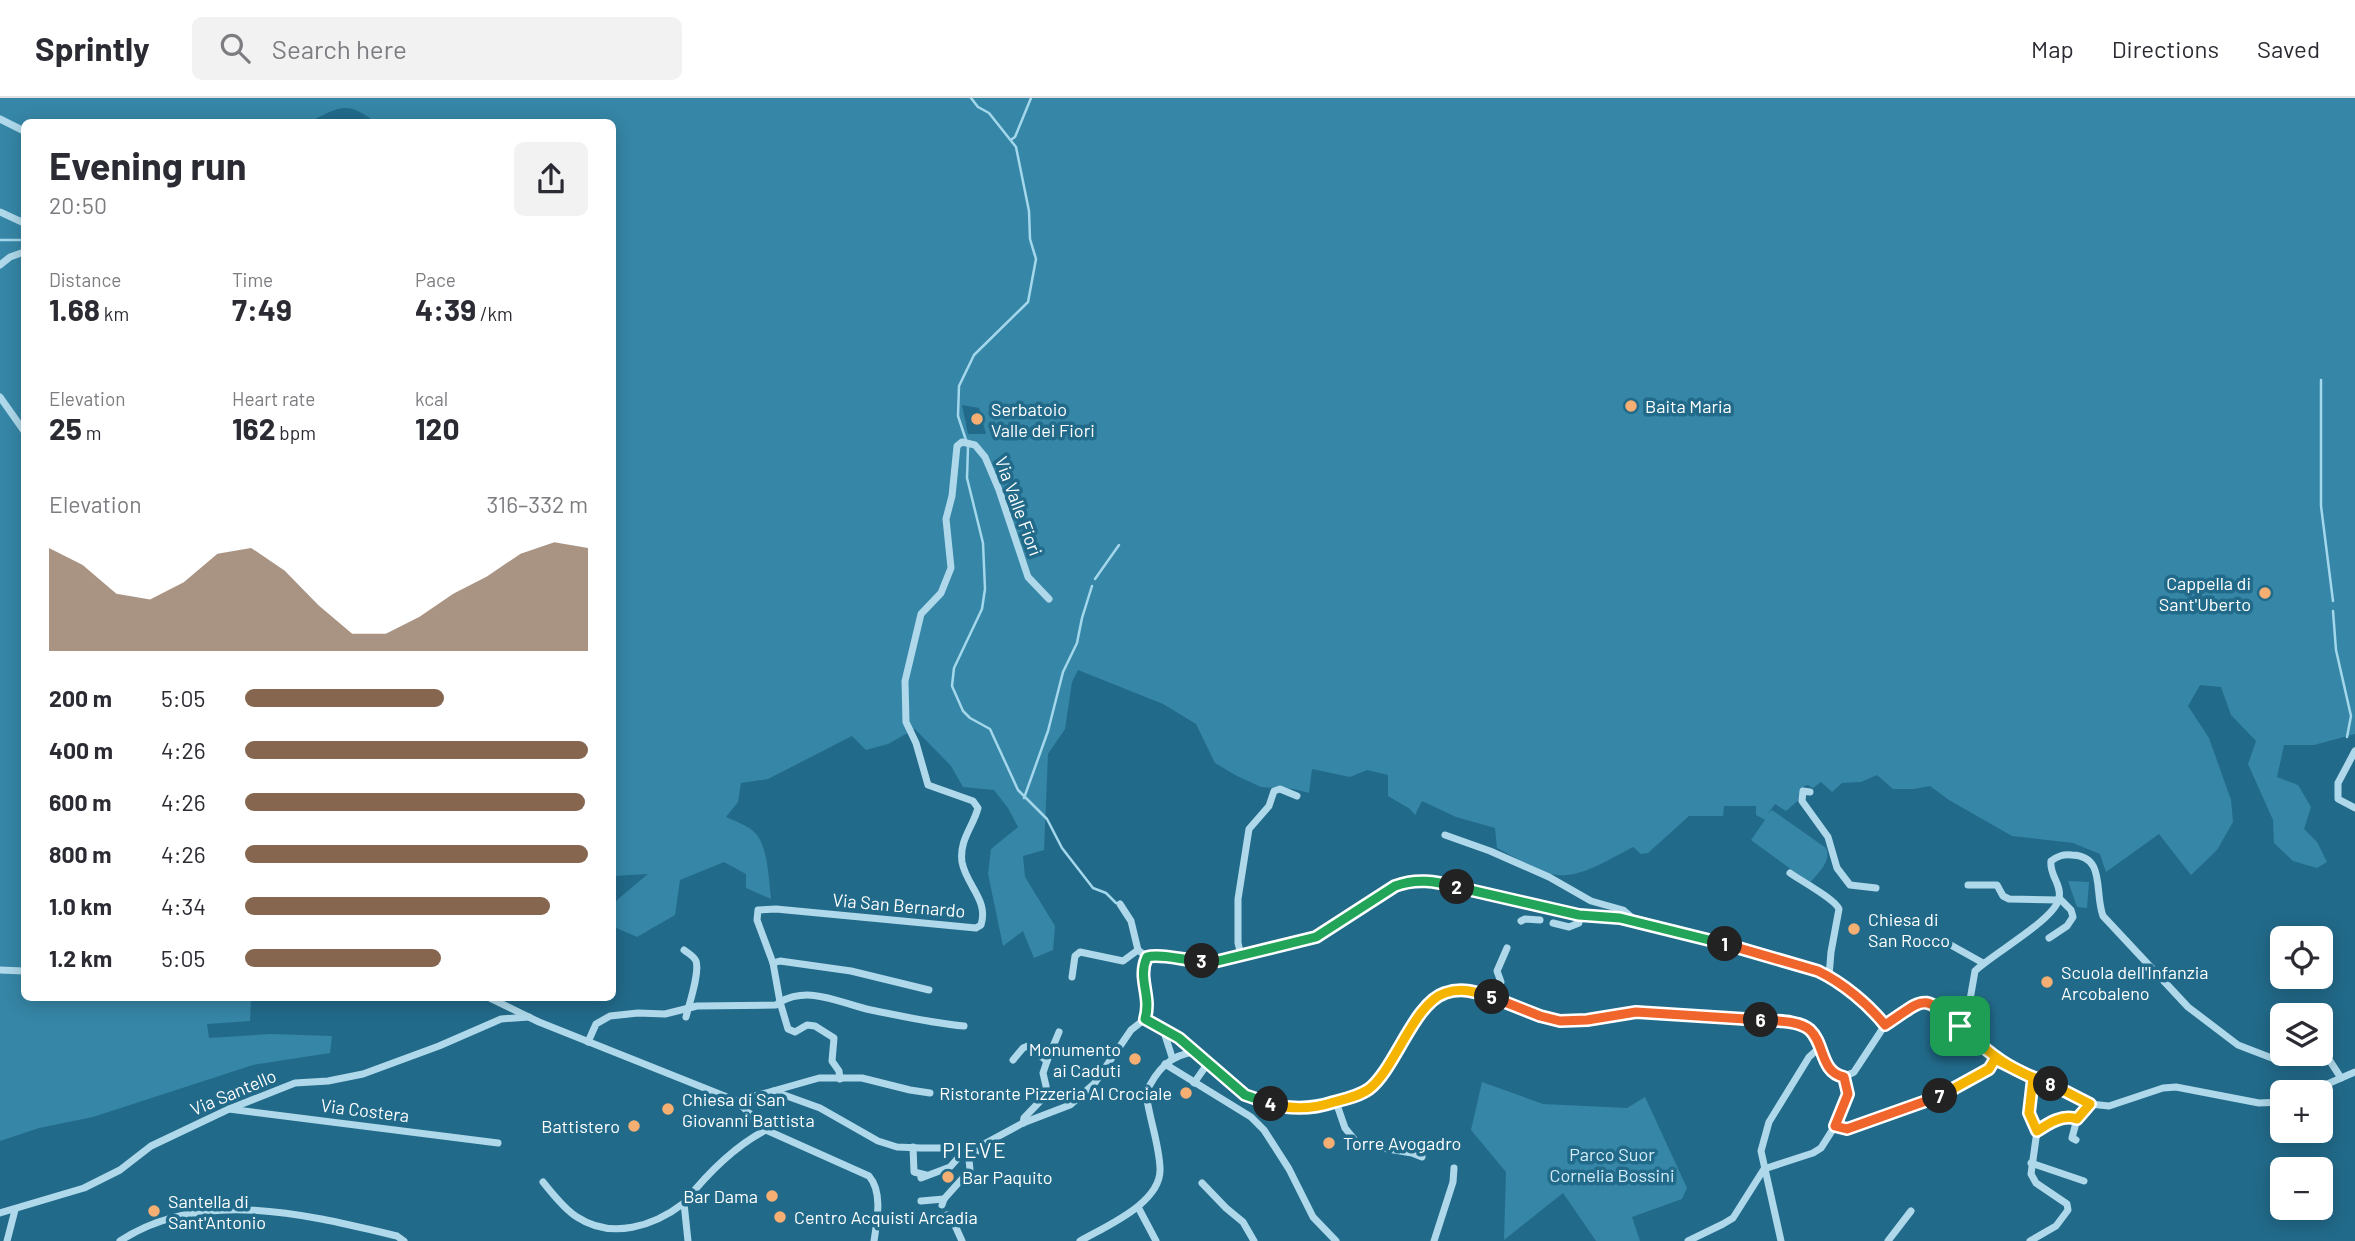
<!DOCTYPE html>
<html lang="en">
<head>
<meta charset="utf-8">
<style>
	:root { --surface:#fff; --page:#f2f2f3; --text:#2b2b33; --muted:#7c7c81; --line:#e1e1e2; --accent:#86664f }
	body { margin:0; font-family:Barlow,sans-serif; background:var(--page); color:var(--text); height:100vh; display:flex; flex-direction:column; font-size:26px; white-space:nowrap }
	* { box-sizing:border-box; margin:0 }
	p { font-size:23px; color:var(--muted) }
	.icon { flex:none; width:38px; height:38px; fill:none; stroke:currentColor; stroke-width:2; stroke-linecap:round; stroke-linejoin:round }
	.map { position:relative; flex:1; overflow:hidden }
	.side { position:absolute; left:21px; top:21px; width:595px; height:882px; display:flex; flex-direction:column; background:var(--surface); border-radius:10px; box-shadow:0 4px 18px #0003 }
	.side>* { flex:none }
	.fabs { position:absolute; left:2270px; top:828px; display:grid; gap:14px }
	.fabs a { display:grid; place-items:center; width:63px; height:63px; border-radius:10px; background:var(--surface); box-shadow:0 4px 18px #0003; font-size:35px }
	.pin { position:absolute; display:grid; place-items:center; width:60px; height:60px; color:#fff; margin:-30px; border-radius:14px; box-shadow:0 4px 10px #0006 }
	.km { position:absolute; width:35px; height:35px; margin:-18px; border-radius:50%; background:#222; color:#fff; font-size:19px; line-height:35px; text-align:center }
	.round { display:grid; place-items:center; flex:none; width:74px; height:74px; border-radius:10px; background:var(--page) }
	.head { display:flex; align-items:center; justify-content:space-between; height:119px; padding:0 28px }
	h1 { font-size:38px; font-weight:700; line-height:52px }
	.figures { display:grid; grid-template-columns:repeat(3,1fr); gap:10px; height:119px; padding:7px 28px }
	.figures div { display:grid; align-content:center }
	.figures b { font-size:30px; font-weight:700 }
	.figures small { font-size:19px; font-weight:400 }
	.figures p { font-size:19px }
	.chart { height:196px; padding:14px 28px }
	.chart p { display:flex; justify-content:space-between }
	.chart svg { width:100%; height:126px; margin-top:7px; fill:var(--accent); opacity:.7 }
	ul { padding:0 28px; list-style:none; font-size:23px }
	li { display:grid; grid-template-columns:112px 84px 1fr; align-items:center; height:52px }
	li i { height:18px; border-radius:9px; background:var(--accent) }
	header { display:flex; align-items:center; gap:42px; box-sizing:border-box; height:98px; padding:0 35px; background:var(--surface); border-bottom:2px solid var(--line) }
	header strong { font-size:33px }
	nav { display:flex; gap:38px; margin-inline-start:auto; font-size:24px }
	.search { width:490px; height:63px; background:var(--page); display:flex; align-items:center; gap:18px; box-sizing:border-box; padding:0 24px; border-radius:10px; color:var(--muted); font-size:26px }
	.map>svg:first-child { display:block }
	.green { fill:#3686a7; fill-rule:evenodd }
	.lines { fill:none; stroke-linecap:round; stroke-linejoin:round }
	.stream { stroke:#a3d7eb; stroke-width:2.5 }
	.street { stroke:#afd9ea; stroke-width:7 }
	.split-1-casing { stroke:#fff; stroke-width:14 }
	.split-2-casing { stroke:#fff; stroke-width:14 }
	.split-3-casing { stroke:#fff; stroke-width:14 }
	.split-4-casing { stroke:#fff; stroke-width:14 }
	.split-5-casing { stroke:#fff; stroke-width:14 }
	.split-6-casing { stroke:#fff; stroke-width:14 }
	.split-7-casing { stroke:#fff; stroke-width:14 }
	.split-8-casing { stroke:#fff; stroke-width:14 }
	.split-9-casing { stroke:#fff; stroke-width:14 }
	.split-1 { stroke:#f0652b; stroke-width:9 }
	.split-2 { stroke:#22a559; stroke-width:9 }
	.split-3 { stroke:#22a559; stroke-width:9 }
	.split-4 { stroke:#22a559; stroke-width:9 }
	.split-5 { stroke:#f5b400; stroke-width:9 }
	.split-6 { stroke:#f0652b; stroke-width:9 }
	.split-7 { stroke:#f0652b; stroke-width:9 }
	.split-8 { stroke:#f5b400; stroke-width:9 }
	.split-9 { stroke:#f5b400; stroke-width:9 }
	.poi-dot { fill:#f6af72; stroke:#226a8a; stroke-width:2.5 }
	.labels { text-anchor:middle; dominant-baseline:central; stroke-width:7; stroke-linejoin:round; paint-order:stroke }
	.poi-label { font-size:18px; fill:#fff; stroke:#226a8a; text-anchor:start }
	.street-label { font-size:18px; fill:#fff; stroke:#226a8a }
	.park-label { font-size:18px; fill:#d4edf8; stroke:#226a8a }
	.quarter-label { font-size:21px; letter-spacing:2px; fill:#fff; stroke:#226a8a }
</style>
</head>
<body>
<header>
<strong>Sprintly</strong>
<div class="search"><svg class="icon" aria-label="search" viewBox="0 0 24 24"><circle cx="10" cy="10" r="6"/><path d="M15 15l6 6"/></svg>Search here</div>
<nav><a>Map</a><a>Directions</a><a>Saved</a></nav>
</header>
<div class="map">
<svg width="2355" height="1143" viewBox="0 0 2355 1143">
	<rect width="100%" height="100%" fill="#226a8a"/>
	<!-- green -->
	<g class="green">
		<path d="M0 0H2355V636L2314 647H2284L2277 679 2298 687 2311 709 2304 731 2317 744 2327 764 2317 770 2293 763 2274 745 2273 722 2248 666 2256 643 2231 617 2221 589 2200 587 2188 608 2209 640 2231 702 2233 724 2217 752 2191 777 2159 736 2106 774 2100 756 2073 745 2012 738 1949 702 1930 688 1914 691H1893L1877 677 1861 684 1842 685 1832 694 1821 684 1813 690 1808 687 1804 688 1800 701 1786 713 1775 706 1767 717 1772 712 1826 750C1832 763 1818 775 1810 785L1751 742 1765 722 1756 717V708H1724L1723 718H1689L1648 755 1641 756 1633 749C1611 760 1582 780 1557 777 1541 776 1513 758 1497 750L1495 730 1456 719 1422 703 1415 717 1410 711 1388 698V677L1367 672 1350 679 1312 671 1309 695 1294 691 1261 689 1237 678 1215 665 1196 626 1163 606 1078 572 1072 584 1065 631 1048 656 1044 752 1023 758 1025 779 1055 828 1053 852 1034 860 1023 833 1003 848 988 776 991 751 1018 729 1008 710 994 692 963 689 951 668 915 631 888 646 866 652 852 638 768 681 741 685 738 704 726 719C737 724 753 729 759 740 768 755 769 783 771 801L746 790V776L724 764 680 782 675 817 637 839 612 828 613 809 617 802 648 776 613 778 612 24H375C346 1 338 10 309 24H24V900H359V902L251 900 250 923 207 926 209 940 271 936 332 938 330 955 253 967 93 1019 39 1030 0 1043ZM962 307 979 310 986 336H968Z"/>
		<polygon points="2068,783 2089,784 2087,810 2077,809"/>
		<polygon points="1482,984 1543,1006 1627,1010 1645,999 1687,1090 1682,1101 1632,1119 1640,1143 1596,1143 1563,1095 1504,1142 1506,1074 1471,1032"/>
	</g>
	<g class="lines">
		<!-- stream -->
		<g class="stream">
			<polyline points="1012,41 1015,39 1031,0"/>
			<polyline points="0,142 21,142"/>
			<polyline points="2321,282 2321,408 2333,503"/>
			<polyline points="966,342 958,318 959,288 974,257 1028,204 1036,161 1030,141 1029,113 1016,49 989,15 978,9 971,0"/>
			<polyline points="968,349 967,380 983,445 985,491 982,511 954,570 952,588 963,613 970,620 990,631 1018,692 1047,721 1062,750 1093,790 1106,795 1116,805"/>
			<polyline points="1095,481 1119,447"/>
			<polyline points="2333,513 2336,552 2351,618 2347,639"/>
			<polyline points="1024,700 1048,633 1063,574 1077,545 1082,520 1092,488"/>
		</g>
		<!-- street -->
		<g class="street">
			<polyline points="0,21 24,33"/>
			<polyline points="0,114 24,125"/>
			<polyline points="0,167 10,159 24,154"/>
			<polyline points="0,299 24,333"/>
			<polyline points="2355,653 2338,685 2338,701 2355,710"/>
			<polyline points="1810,694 1803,693 1802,703 1828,739 1837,770 1850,787 1876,790"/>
			<polyline points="1445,737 1490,753 1549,779 1591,803 1623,812 1636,823"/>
			<path d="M1790 775C1801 783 1835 801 1839 811L1831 854 1829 878"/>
			<polyline points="1968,787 1997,787 2003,798 2009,801 2058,802"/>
			<path d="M1120 806 1131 823 1138 852 1147 859C1137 881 1152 897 1145 921"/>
			<polyline points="1521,823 1525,821 1540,822"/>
			<polyline points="1553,825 1569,829 1579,825 1579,817"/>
			<polyline points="2049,840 2067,828 2073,819 2071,812 2059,800"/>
			<polyline points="1949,846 1983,865"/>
			<path d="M684 852C688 855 694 858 696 863 700 875 689 906 686 919"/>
			<path d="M1241 857 1316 839 1395 788 1408 783H1433L1579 817 1620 820 1637 823 1818 873C1843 885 1868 906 1885 927"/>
			<path d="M1147 859C1160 855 1172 862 1185 862 1205 864 1223 862 1241 857L1238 845V801L1249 731 1269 708 1274 693 1280 691 1297 698"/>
			<polyline points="773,865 780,863 851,873 929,892"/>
			<polyline points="0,872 24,873"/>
			<polyline points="1072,879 1075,858 1080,854 1123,863 1138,852"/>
			<polyline points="490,900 539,924 737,1003 773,993 820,1010 878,1043 897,1049 921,1050 967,1050 984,1046 1023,1025 1070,1007 1094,986 1131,932 1145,921"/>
			<polyline points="1495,900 1501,884 1497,873 1507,850"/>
			<path d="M1145 921C1163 931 1180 940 1195 953 1211 967 1226 985 1244 996 1281 1019 1345 1012 1377 983 1390 963 1422 906 1442 896 1449 892 1460 892 1469 892L1540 918 1560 923 1587 922 1636 913 1794 925 1810 932C1818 948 1825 975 1844 979L1854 974 1885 927 1919 905 1927 904 1935 906 1985 952 2005 967 2057 988 2090 1006 2109 1008 2163 990 2176 989 2259 1005 2282 1004"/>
			<path d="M1960 928 1967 919 1975 873C1992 856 2056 821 2059 800 2062 786 2049 777 2051 763 2058 758 2063 756 2072 757 2106 758 2094 794 2103 818L2188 909 2238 947 2277 962 2293 964 2323 959 2330 963 2341 980"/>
			<polyline points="1163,931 1172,959"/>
			<path d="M588 944 596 926 610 918 638 915 665 916 697 908 776 907 780 904 773 865 757 822 758 812 776 811 976 830 981 827C989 802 966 787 962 764 959 742 973 729 978 710L973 703 928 687 916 645 906 624 905 583 921 516 941 495 951 470 946 421 952 398 957 348 962 344 975 347 985 359 999 392 1028 479 1049 501"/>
			<polyline points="1013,962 1023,950 1028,948 1047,963 1043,975 1046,988 1046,997 1024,1020 1023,1025"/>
			<polyline points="1047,963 1059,934"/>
			<polyline points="1165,966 1251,1019 1264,1032 1289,1071 1313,1119 1336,1143"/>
			<path d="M840 981 839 973 832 963 834 940 815 928 807 927 795 934 788 931 780 904C811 887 841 906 871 912 902 918 932 925 964 928"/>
			<polyline points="1194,985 1208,965"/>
			<polyline points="773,993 819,980 862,980 910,992 930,995"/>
			<polyline points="2309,994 2355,974"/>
			<path d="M737 1003 766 1032 869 1078C883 1094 877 1123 874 1143"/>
			<polyline points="1336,1004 1345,1030 1358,1046 1412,1055 1422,1059"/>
			<polyline points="229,1011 498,1045"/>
			<polyline points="1835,1028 1847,1031 1933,1002 1989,971 1995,961"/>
			<path d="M2037 1033C2049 1025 2063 1016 2077 1021L2090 1006"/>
			<polyline points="2076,1042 2072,1040 2077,1021"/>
			<polyline points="913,1049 914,1074 926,1077"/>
			<polyline points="2031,1065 2084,1083"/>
			<polyline points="921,1080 950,1069 967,1050"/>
			<path d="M543 1084C552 1095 564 1111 577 1119 612 1142 654 1128 684 1105"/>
			<polyline points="1202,1085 1226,1110 1243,1124 1254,1143"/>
			<polyline points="921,1103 944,1101"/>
			<polyline points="942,1107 944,1101 970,1072 969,1061 984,1046"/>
			<polyline points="1138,1109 1156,1143"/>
			<polyline points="0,1115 84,1090 120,1072 151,1048 229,1011 295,985 328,983 363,976 439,948 501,921 529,919"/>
			<polyline points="947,1117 953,1123 962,1143"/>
			<polyline points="7,1143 15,1112"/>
			<path d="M120 1143C202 1089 309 1117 397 1138L404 1143"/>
			<path d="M688 1143 684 1105C707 1076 733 1049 766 1032"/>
			<path d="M1080 1143C1106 1128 1162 1105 1160 1070 1159 1045 1149 1020 1146 995 1156 973 1170 956 1196 954"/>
			<polyline points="1434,1143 1453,1084 1454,1070"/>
			<polyline points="1688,1143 1723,1126 1733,1120 1764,1071 1813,1055 1821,1050 1835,1028 1848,996 1844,979"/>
			<polyline points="1781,1143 1761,1053 1769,1024 1809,959 1819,950"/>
			<polyline points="1888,1143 1911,1113"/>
			<polyline points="2030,1143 2056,1128 2068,1112 2067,1106 2036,1085 2031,1076 2037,1033 2029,1015 2033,980"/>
		</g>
	</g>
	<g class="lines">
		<defs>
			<path id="split-1" d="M1725 846 1818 873C1843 885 1868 906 1885 927 1927 899 1921 895 1960 928"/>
			<polyline id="split-2" points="1457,789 1579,817 1620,820 1725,846"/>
			<path id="split-3" d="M1202 863H1218L1316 839 1395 788C1416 780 1435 783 1457 789"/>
			<path id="split-4" d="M1202 863C1186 863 1160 855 1147 859 1137 881 1152 897 1145 921L1179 940 1245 997 1271 1006"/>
			<path id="split-5" d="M1271 1006C1293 1012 1313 1011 1334 1004 1346 1001 1359 998 1369 991 1395 971 1414 905 1445 895 1462 889 1476 894 1492 899"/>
			<polyline id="split-6" points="1492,899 1540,918 1560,923 1587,922 1636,914 1761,922"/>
			<path id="split-7" d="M1761 922C1775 923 1799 922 1810 932 1825 946 1820 974 1844 979L1848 996 1835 1028 1847 1031 1940 998"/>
			<path id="split-8" d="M1940 998 1989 971 1995 961 2033 980 2029 1015 2037 1033C2049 1025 2063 1016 2077 1021L2090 1006 2051 986"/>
			<path id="split-9" d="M1960 928C1990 957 2011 973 2051 986"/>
		</defs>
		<!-- split-1 casing -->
		<use href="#split-1" class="split-1-casing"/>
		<!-- split-2 casing -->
		<use href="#split-2" class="split-2-casing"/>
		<!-- split-3 casing -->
		<use href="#split-3" class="split-3-casing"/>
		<!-- split-4 casing -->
		<use href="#split-4" class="split-4-casing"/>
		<!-- split-5 casing -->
		<use href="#split-5" class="split-5-casing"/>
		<!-- split-6 casing -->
		<use href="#split-6" class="split-6-casing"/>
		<!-- split-7 casing -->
		<use href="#split-7" class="split-7-casing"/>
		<!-- split-8 casing -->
		<use href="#split-8" class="split-8-casing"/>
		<!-- split-9 casing -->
		<use href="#split-9" class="split-9-casing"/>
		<!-- split-1 -->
		<use href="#split-1" class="split-1"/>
		<!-- split-2 -->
		<use href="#split-2" class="split-2"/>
		<!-- split-3 -->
		<use href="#split-3" class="split-3"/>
		<!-- split-4 -->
		<use href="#split-4" class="split-4"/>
		<!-- split-5 -->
		<use href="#split-5" class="split-5"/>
		<!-- split-6 -->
		<use href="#split-6" class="split-6"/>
		<!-- split-7 -->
		<use href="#split-7" class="split-7"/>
		<!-- split-8 -->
		<use href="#split-8" class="split-8"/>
		<!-- split-9 -->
		<use href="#split-9" class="split-9"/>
	</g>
	<!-- markers -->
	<g class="poi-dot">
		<circle cx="1631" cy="308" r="7"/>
		<circle cx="977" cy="321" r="7"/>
		<circle cx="2265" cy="495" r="7"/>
		<circle cx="1854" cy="831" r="7"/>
		<circle cx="2047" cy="884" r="7"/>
		<circle cx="1135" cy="961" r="7"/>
		<circle cx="1186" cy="995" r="7"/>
		<circle cx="668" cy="1011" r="7"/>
		<circle cx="634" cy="1028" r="7"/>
		<circle cx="1329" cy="1045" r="7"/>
		<circle cx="948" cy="1079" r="7"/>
		<circle cx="772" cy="1098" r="7"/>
		<circle cx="154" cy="1113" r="7"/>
		<circle cx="780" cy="1119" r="7"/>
	</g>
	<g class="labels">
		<!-- poi labels -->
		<g class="poi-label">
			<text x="1645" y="308">Baita Maria</text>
			<text x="991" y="311">Serbatoio<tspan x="991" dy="21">Valle dei Fiori</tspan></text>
			<text x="2251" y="485" text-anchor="end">Cappella di<tspan x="2251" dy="21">Sant'Uberto</tspan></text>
			<text x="1868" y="821">Chiesa di<tspan x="1868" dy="21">San Rocco</tspan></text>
			<text x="2061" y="874">Scuola dell'Infanzia<tspan x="2061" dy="21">Arcobaleno</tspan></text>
			<text x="1121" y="951" text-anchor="end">Monumento<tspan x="1121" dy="21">ai Caduti</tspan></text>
			<text x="1172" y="995" text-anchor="end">Ristorante Pizzeria Al Crociale</text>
			<text x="682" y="1001">Chiesa di San<tspan x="682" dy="21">Giovanni Battista</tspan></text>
			<text x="620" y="1028" text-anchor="end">Battistero</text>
			<text x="1343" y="1045">Torre Avogadro</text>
			<text x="962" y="1079">Bar Paquito</text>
			<text x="758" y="1098" text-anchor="end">Bar Dama</text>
			<text x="168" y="1103">Santella di<tspan x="168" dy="21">Sant'Antonio</tspan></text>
			<text x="794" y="1119">Centro Acquisti Arcadia</text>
		</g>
		<!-- street labels -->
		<g class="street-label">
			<text transform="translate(1019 408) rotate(70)">Via Valle Fiori</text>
			<text transform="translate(899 807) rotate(5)">Via San Bernardo</text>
			<text transform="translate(233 994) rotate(-23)">Via Santello</text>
			<text transform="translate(365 1012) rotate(7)">Via Costera</text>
		</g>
		<!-- park labels -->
		<g class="park-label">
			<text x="1612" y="1056">Parco Suor<tspan x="1612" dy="21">Cornelia Bossini</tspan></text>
		</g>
		<!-- quarter labels -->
		<g class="quarter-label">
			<text x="975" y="1051">PIEVE</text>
		</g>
	</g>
</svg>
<div class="fabs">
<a><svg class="icon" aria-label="locate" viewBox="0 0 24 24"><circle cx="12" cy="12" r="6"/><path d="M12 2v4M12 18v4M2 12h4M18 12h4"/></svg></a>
<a><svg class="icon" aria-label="layers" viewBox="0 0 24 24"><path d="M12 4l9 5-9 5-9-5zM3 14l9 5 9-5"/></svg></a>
<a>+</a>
<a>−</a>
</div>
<div class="pin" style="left:1960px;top:928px;background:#1e9e55"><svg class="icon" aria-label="arrive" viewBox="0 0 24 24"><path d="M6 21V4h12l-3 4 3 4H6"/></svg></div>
<b class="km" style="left:1725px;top:846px">1</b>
<b class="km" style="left:1457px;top:789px">2</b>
<b class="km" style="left:1202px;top:863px">3</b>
<b class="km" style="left:1271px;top:1006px">4</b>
<b class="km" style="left:1492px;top:899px">5</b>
<b class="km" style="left:1761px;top:922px">6</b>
<b class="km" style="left:1940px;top:998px">7</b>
<b class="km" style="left:2051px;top:986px">8</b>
<section class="side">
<div class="head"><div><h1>Evening run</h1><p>20:50</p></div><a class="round"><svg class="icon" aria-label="share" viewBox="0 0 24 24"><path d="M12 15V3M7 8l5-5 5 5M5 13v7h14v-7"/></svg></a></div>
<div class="figures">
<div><p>Distance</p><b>1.68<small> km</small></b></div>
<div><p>Time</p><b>7:49</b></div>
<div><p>Pace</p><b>4:39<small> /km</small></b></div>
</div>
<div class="figures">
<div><p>Elevation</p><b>25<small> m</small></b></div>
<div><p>Heart rate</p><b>162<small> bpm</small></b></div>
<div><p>kcal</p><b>120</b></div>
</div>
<div class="chart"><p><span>Elevation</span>316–332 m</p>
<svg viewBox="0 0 160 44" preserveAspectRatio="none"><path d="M0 44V8L10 14L20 24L30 26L40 20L50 10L60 8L70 16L80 28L90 38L100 38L110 32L120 24L130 18L140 10L150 6L160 8V44z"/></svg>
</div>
<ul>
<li><b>200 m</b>5:05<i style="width:58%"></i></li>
<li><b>400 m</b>4:26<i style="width:100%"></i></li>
<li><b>600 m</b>4:26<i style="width:99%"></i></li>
<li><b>800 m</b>4:26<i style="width:100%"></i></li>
<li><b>1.0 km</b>4:34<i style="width:89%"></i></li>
<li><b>1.2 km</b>5:05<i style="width:57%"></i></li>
</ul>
</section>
</div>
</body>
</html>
